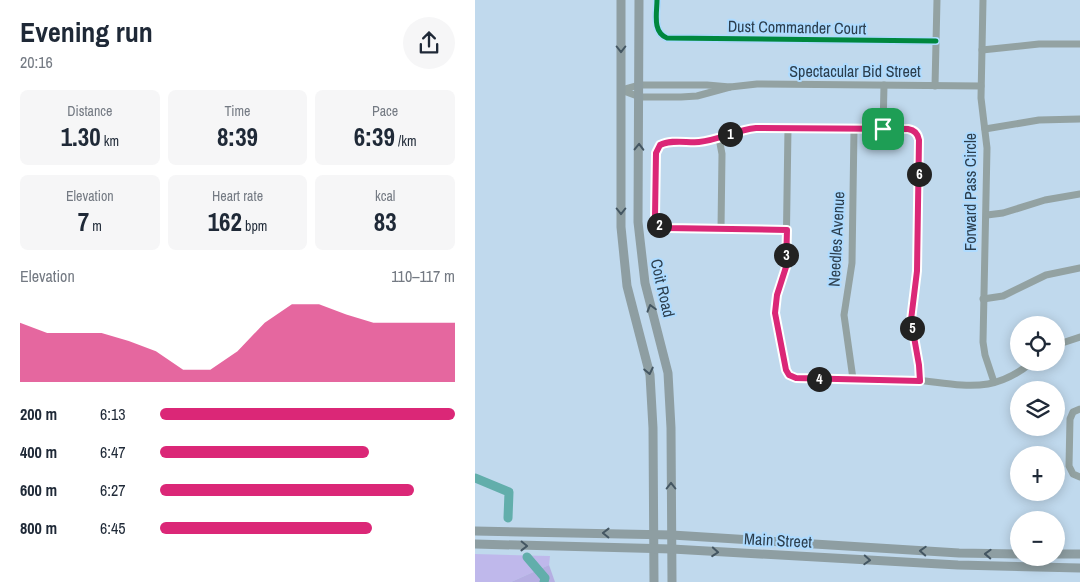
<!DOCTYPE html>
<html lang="en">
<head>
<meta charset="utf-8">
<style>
	:root { --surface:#fff; --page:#f6f6f7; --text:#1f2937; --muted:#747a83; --accent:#db2777 }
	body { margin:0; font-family:"Archivo Narrow",sans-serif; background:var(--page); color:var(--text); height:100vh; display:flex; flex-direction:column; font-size:19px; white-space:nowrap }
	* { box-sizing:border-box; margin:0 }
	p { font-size:16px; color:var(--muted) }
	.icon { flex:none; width:28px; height:28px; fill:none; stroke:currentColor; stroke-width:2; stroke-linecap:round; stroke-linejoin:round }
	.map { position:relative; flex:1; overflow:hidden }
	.drawer { display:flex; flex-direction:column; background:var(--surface); width:475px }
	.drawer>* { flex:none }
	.controls { position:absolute; left:535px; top:316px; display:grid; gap:10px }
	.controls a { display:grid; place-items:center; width:55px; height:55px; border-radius:50%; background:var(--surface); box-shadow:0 2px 12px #0003; font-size:25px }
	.pin { position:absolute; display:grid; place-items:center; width:42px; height:42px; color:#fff; margin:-21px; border-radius:10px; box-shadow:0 2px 8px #0006 }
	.km { position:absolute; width:25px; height:25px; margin:-12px; border-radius:50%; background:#222; color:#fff; font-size:14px; line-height:25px; text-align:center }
	.round { display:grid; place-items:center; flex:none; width:52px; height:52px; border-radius:26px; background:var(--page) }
	.summary { display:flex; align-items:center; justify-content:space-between; height:85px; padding:0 20px }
	h1 { font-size:28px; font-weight:700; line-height:38px }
	.metrics { display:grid; grid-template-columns:repeat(3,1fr); gap:8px; height:85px; padding:5px 20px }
	.metrics div { display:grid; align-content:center; border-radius:8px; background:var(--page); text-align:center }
	.metrics b { font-size:25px; font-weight:700 }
	.metrics small { font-size:14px; font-weight:400 }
	.metrics p { font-size:14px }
	.chart { height:140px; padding:10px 20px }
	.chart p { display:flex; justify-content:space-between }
	.chart svg { width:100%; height:90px; margin-top:5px; fill:var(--accent); opacity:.7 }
	ul { padding:0 20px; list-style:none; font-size:16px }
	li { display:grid; grid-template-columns:80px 60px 1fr; align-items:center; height:38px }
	li i { height:12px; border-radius:6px; background:var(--accent) }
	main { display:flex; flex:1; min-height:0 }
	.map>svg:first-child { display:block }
	.green { fill:#bfb8eb }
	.forest { fill:#b5aee2 }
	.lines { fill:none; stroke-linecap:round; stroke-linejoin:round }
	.river { stroke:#62aeab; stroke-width:9 }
	.minor { stroke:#93a2a2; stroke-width:7 }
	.major { stroke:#8e9ea2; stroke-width:9 }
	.cycleway-casing { stroke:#aedbff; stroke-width:8 }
	.cycleway { stroke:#00873e; stroke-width:5 }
	.oneway { stroke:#445662 }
	.route-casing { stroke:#fff; stroke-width:10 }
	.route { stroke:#db2777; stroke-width:6 }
	.labels { text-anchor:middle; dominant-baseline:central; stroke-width:4; stroke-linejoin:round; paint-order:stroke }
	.street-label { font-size:16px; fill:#2c3e4d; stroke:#aedbff }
</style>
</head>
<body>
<main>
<section class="drawer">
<div class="summary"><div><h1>Evening run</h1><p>20:16</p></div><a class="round"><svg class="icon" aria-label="share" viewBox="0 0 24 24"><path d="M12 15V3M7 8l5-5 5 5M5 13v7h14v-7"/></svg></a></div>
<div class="metrics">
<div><p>Distance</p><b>1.30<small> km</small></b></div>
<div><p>Time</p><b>8:39</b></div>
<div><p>Pace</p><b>6:39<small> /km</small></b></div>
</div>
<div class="metrics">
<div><p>Elevation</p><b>7<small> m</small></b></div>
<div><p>Heart rate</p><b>162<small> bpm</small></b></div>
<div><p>kcal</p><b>83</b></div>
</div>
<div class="chart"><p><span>Elevation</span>110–117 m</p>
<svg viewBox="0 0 160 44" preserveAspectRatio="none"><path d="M0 44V15L10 20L20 20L30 20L40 24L50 29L60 38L70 38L80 29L90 15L100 6L110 6L120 11L130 15L140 15L150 15L160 15V44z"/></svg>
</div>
<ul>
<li><b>200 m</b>6:13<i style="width:100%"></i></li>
<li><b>400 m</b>6:47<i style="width:71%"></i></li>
<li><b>600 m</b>6:27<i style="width:86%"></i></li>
<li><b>800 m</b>6:45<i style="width:72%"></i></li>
</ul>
</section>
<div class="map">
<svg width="605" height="582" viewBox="0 0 605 582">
	<rect width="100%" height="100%" fill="#c0d9ed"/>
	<!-- green -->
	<polygon class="green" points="0,554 75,556 74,565 36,582 0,582"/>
	<!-- forest -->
	<polygon class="forest" points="74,565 80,582 36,582"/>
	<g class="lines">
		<!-- river -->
		<g class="river">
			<polyline points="0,478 34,492 33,518"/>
			<polyline points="52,557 70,578 69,582"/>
		</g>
		<!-- minor -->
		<g class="minor">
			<path d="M182 0C182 13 177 32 192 38L461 41"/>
			<polyline points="508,0 506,98 512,148 508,342 510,355 519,382"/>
			<polyline points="507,50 564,44 605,44"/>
			<polygon points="164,85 232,85 255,87 222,96 206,97 165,97 146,90"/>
			<polyline points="460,86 462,0"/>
			<polyline points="255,87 282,84 506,86"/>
			<path d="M313 128 311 263 301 298 300 313 311 370 315 376 321 378C361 379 401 378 440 380 464 382 489 388 513 384 529 381 544 373 557 362"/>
			<polyline points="408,129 409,85"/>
			<polyline points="510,129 564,120 605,119"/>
			<polyline points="244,138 247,154 246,229"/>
			<polyline points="512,215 528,213 570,200 605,194"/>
			<path d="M312 230 191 228 186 226 180 217 181 153C182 149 183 146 187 143 196 139 217 143 227 142 246 139 262 130 281 128L433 129 442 134 444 140 443 262 436 320 444 365 445 381"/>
			<polyline points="508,299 528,296 571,275 605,268"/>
			<polyline points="581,345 605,337"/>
			<polyline points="378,379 369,315 377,263 379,129"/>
			<polyline points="605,409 598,412 595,419 594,466 598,474 605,477"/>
		</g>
		<!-- major -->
		<g class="major">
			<polyline points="146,0 146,227 152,286 175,375 178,428 179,582"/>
			<polyline points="164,0 163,222 170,283 193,373 196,428 197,582"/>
			<polyline points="0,531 197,535 484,553 544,554"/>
			<polyline points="0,544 197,549 483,565 605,568"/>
			<polyline points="581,554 605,554"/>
		</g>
		<defs>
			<g id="cycleway">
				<path d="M182 0C182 13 177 32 192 38L461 41"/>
				<path d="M312 230 191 228 186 226 180 217 181 153C182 149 183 146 187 143 196 139 217 143 227 142 246 139 262 130 281 128L433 129 442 134 444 140 443 262 436 320 444 365 445 381"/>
			</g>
		</defs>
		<!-- cycleway casing -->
		<use href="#cycleway" class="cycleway-casing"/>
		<!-- cycleway -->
		<use href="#cycleway" class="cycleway"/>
	</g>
	<!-- one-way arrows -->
	<defs><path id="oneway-chevron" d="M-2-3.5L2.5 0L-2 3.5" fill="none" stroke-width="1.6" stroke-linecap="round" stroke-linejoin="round" transform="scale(1.25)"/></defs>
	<g class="oneway">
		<use href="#oneway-chevron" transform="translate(146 49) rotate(90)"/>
		<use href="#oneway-chevron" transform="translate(164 147) rotate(-89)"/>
		<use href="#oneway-chevron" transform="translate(146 211) rotate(90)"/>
		<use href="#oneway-chevron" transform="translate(176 308) rotate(-106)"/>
		<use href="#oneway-chevron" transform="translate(174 371) rotate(78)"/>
		<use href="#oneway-chevron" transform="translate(196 486) rotate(-90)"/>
		<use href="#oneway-chevron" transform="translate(131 533) rotate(-179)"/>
		<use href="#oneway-chevron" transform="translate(49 546) rotate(1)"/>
		<use href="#oneway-chevron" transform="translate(448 551) rotate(-177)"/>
		<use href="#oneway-chevron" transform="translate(240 552) rotate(4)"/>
		<use href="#oneway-chevron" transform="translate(513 554) rotate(-178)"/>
		<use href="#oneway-chevron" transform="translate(392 560) rotate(3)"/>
	</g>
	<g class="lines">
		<defs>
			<path id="route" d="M281 128 433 129C440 130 443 134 444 140L442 271 436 320 444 365 445 381 321 378 314 375 311 370 300 313 302 295 311 267 312 230 191 228C185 227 182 223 180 217L181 153 185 145C196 139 212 143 224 142 244 140 261 130 281 128Z"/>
		</defs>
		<!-- route casing -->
		<use href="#route" class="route-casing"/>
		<!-- route -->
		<use href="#route" class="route"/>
	</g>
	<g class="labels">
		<!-- street labels -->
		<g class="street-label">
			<text transform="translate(322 27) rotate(1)">Dust Commander Court</text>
			<text x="380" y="71">Spectacular Bid Street</text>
			<text transform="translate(495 192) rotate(-90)">Forward Pass Circle</text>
			<text transform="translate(361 239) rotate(-87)">Needles Avenue</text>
			<text transform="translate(188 288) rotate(77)">Coit Road</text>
			<text transform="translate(303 540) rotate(3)">Main Street</text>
		</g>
	</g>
</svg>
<div class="controls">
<a><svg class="icon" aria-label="locate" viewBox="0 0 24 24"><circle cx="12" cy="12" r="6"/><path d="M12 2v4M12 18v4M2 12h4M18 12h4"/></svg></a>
<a><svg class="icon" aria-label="layers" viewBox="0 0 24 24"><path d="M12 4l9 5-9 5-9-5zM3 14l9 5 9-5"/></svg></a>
<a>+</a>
<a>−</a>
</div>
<div class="pin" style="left:408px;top:129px;background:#1e9e55"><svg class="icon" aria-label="arrive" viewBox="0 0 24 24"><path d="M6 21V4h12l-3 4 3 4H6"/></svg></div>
<b class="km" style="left:255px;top:134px">1</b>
<b class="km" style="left:184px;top:225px">2</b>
<b class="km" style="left:311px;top:255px">3</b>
<b class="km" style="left:344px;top:379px">4</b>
<b class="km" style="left:437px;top:328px">5</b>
<b class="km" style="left:444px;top:174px">6</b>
</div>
</main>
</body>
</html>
